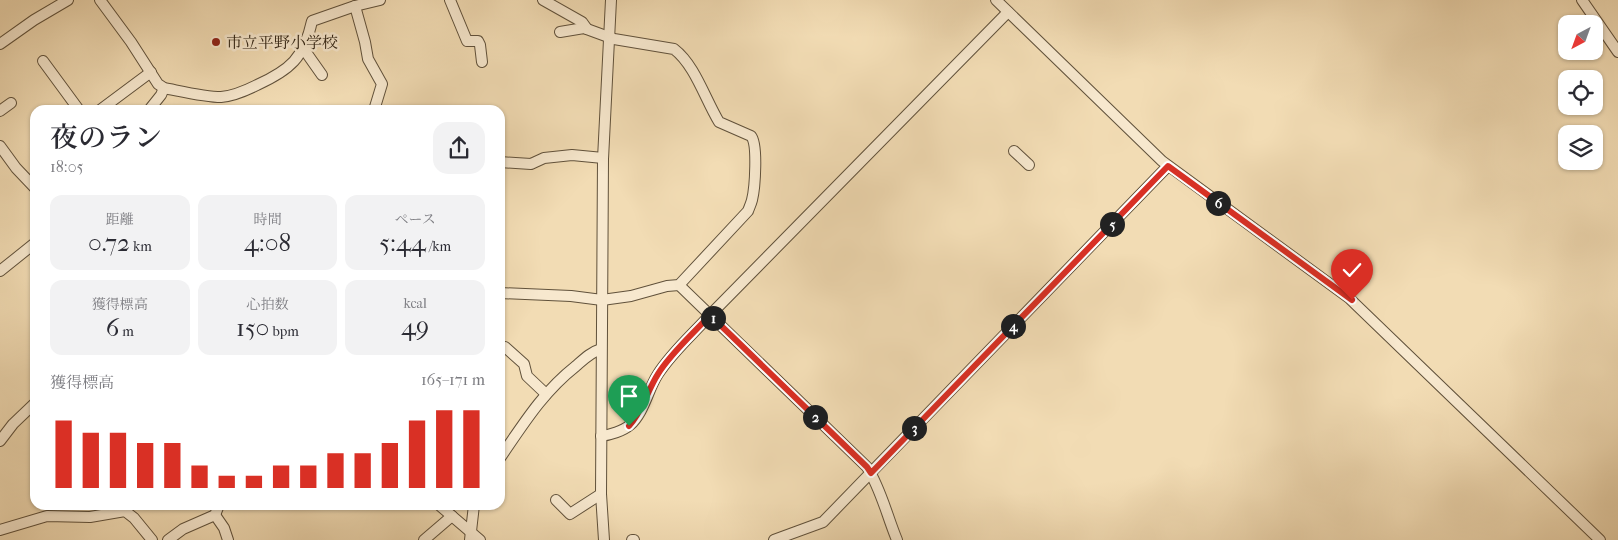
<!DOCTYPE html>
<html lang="ja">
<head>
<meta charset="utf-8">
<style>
	:root { --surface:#fff; --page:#f2f2f3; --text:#2b2b33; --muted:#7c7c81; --accent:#d93025 }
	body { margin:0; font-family:"IM FELL French Canon","Noto Serif JP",serif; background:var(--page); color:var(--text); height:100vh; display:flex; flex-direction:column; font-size:19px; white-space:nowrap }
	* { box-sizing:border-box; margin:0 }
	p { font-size:16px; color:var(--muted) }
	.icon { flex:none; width:28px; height:28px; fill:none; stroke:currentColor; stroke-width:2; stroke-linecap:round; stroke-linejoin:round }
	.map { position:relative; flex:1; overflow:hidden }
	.panel { position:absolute; left:30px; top:105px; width:475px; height:405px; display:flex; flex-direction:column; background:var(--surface); border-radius:15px; box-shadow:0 1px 4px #0004 }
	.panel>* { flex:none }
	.needle { width:32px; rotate:221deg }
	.fabs { position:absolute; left:1558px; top:15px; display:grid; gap:10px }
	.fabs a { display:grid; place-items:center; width:45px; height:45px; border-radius:10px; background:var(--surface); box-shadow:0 1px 4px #0004; font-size:25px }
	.pin { position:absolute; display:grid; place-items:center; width:42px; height:42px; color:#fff; margin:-51px -21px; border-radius:50% 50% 50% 0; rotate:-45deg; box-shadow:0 0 5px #0007 }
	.pin .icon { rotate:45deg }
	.km { position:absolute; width:25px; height:25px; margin:-12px; border-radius:50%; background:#222; color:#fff; font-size:14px; line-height:25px; text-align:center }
	.round { display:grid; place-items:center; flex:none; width:52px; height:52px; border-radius:15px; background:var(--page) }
	.summary { display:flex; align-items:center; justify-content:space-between; height:85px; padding:0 20px }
	h1 { font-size:28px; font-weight:600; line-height:38px }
	.metrics { display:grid; grid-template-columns:repeat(3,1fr); gap:8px; height:85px; padding:5px 20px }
	.metrics div { display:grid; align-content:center; border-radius:12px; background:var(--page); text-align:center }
	.metrics b { font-size:25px; font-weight:600 }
	.metrics small { font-size:14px; font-weight:400 }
	.metrics p { font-size:14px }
	.chart { height:140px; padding:10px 20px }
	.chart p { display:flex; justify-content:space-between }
	.chart svg { width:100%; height:90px; margin-top:5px; stroke:var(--accent); stroke-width:6 }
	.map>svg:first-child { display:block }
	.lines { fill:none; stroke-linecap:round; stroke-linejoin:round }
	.minor-casing { stroke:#60513b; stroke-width:12 }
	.minor { stroke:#f7e8ce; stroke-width:10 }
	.route-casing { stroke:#fff; stroke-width:10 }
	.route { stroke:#d93025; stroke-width:6 }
	.poi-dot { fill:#8f2418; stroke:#f7e8ce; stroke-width:2 }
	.labels { text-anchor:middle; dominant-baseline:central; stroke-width:5; stroke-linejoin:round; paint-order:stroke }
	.poi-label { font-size:16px; fill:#302313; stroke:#f7e8ce; text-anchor:start }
</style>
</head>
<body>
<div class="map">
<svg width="1618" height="540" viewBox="0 0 1618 540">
	<rect width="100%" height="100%" fill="#f2dcb4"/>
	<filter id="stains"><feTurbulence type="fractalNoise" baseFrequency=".004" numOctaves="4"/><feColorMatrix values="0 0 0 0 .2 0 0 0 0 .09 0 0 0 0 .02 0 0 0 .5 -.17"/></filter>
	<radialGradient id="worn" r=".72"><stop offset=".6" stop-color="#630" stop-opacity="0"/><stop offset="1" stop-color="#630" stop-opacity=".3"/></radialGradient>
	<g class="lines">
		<defs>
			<g id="minor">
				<path d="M100 0 131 42 158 84 164 88C180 91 205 97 221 97 234 96 245 91 257 85 290 70 304 58 312 21L355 6 380 0"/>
				<polyline points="450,0 467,41 478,41 480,45 482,62"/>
				<polyline points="543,0 582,22 587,29"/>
				<polyline points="996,0 1162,161 1349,298 1600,540"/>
				<polyline points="1582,0 1618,52"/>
				<polyline points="355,6 365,42 368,59 382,84 375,107"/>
				<polyline points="0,44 34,20 68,0"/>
				<polyline points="303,48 322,75"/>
				<polyline points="43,61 79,110"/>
				<polyline points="100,110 151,72"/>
				<polyline points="149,110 161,95 164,88"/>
				<polyline points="0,111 11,103"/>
				<polyline points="0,146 16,168 35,188"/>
				<polyline points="1014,151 1029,165"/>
				<polyline points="500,162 531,164 544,158 572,155 603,158"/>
				<polyline points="0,271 35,243"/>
				<path d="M679 285 867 467C881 489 887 516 897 540"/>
				<path d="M500 293 571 296 602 300 631 296 667 286 679 285 748 211C749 208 751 204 752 200 755 188 758 144 751 136L719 122C705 99 695 65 674 49L614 39 584 28 560 32"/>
				<polyline points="505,347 524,364 527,376 546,394"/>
				<path d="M601 436C610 435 623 431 630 425 644 413 648 389 658 374 672 352 693 334 710 315L1008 12"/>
				<polyline points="0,441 13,424 35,403"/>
				<path d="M500 458C524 423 543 392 576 366 584 359 591 352 601 349"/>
				<polyline points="556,500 570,514 601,494"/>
				<polyline points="439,505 480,540"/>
				<polyline points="215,515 224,528 228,540"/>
				<polyline points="0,530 47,516 90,517 125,511 134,518 152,540"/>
				<polyline points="168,540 183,529 215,515 219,505"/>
				<polyline points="424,540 452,516"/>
				<polyline points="470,540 474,505"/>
				<polyline points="604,540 601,494 603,159 611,0"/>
				<polyline points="632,540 634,540"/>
				<polyline points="774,540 823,522 1168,166"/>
			</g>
		</defs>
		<!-- minor casing -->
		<use href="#minor" class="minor-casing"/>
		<!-- minor -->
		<use href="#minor" class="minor"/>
	</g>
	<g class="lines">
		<defs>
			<path id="route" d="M629 426C643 411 647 391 658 374 671 353 693 334 710 315L867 467 871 473 1168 166 1352 300"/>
		</defs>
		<!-- route casing -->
		<use href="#route" class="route-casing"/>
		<!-- route -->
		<use href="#route" class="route"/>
	</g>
	<!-- markers -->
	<circle class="poi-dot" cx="216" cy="42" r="5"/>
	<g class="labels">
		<!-- poi labels -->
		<g class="poi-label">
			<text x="226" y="42">市立平野小学校</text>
		</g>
	</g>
	<rect width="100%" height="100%" filter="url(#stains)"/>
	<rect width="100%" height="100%" fill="url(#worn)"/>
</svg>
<div class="fabs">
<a><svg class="needle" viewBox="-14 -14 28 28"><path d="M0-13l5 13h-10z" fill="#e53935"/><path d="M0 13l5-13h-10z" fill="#7c7c81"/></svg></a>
<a><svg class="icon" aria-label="locate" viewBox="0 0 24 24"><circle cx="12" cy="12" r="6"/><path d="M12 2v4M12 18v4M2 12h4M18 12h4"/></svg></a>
<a><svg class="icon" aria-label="layers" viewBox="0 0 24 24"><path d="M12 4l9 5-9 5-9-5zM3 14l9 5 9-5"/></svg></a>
</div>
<div class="pin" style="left:629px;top:426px;background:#1e9e55"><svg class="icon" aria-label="arrive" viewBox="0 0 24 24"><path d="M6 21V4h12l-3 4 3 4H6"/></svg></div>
<div class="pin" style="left:1352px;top:300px;background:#d93025"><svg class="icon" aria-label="check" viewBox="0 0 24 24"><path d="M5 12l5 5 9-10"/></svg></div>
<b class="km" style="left:713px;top:318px">1</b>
<b class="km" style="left:815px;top:417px">2</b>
<b class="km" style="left:914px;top:428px">3</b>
<b class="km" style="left:1013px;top:326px">4</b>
<b class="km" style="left:1112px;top:224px">5</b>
<b class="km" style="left:1218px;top:203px">6</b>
<section class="panel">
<div class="summary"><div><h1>夜のラン</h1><p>18:05</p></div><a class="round"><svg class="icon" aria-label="share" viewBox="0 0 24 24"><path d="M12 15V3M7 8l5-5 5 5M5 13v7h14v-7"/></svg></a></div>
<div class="metrics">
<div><p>距離</p><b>0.72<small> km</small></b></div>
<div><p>時間</p><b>4:08</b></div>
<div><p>ペース</p><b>5:44<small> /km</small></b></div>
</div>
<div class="metrics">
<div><p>獲得標高</p><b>6<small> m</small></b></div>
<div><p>心拍数</p><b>150<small> bpm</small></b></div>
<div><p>kcal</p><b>49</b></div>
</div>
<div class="chart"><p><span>獲得標高</span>165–171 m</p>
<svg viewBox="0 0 160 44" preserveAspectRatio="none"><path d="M5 44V11M15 44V17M25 44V17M35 44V22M45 44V22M55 44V33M65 44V38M75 44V38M85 44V33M95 44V33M105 44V27M115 44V27M125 44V22M135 44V11M145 44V6M155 44V6"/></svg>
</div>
</section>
</div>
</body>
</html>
